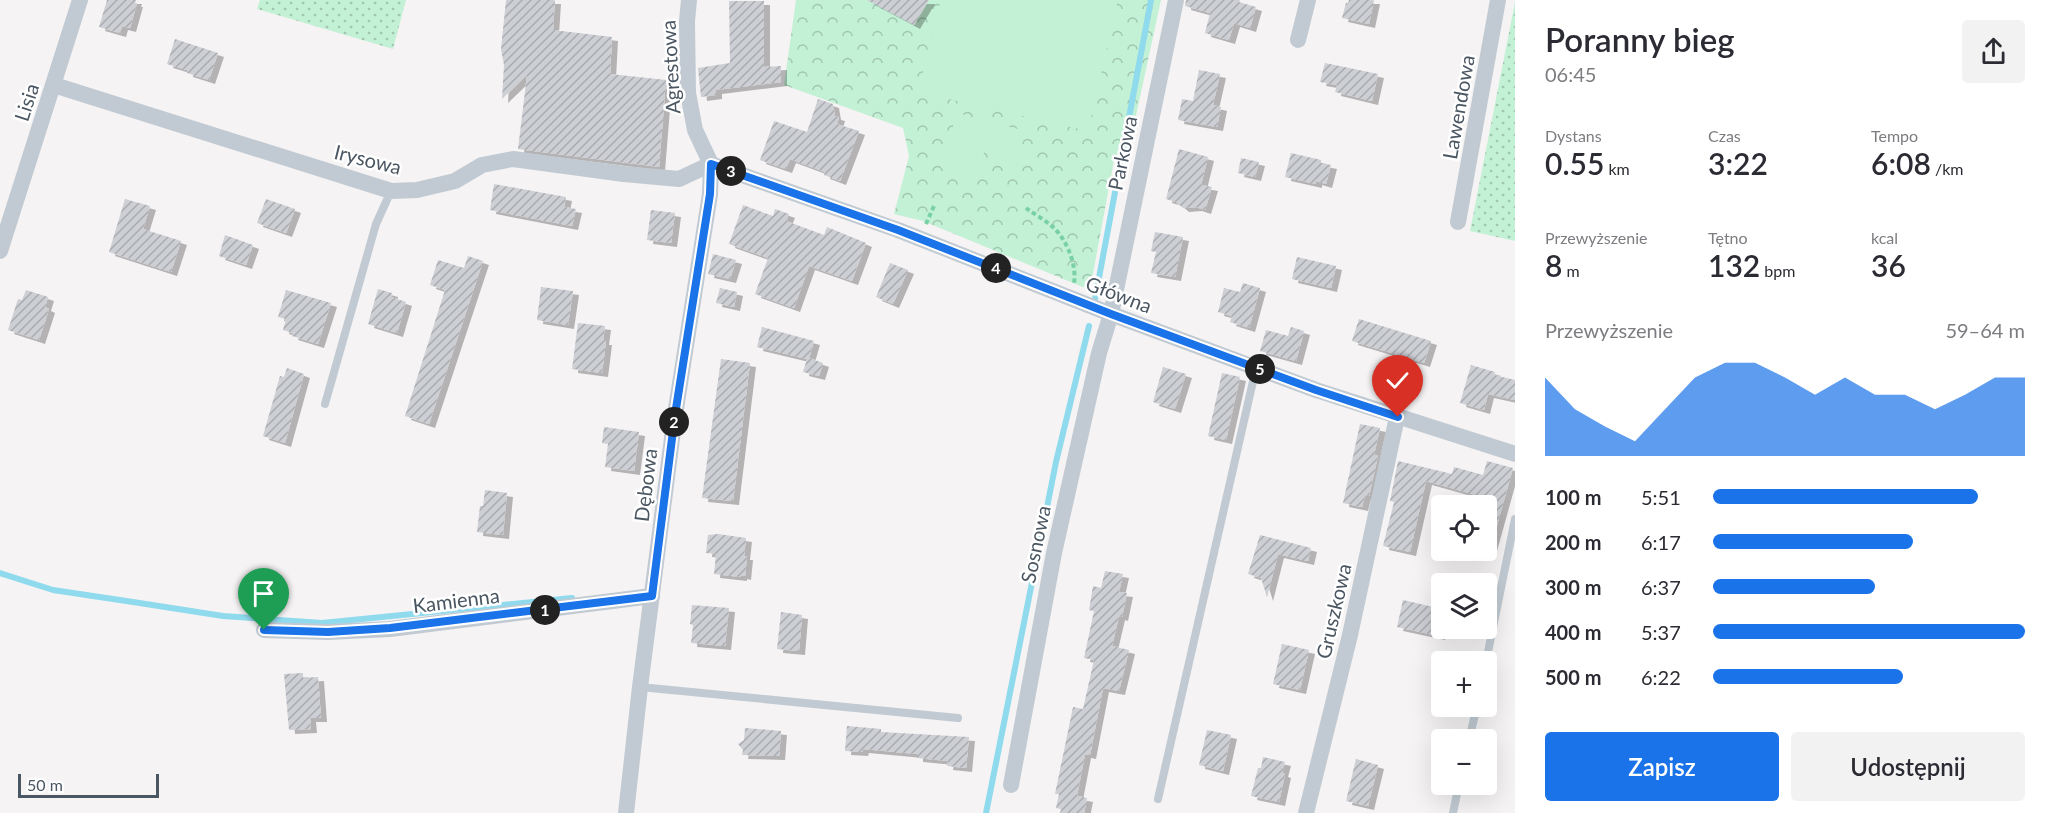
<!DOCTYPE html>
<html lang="pl">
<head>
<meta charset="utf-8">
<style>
	:root { --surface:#fff; --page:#f2f2f3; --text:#2b2b33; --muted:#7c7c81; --accent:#1a73e8 }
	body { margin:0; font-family:Lato,sans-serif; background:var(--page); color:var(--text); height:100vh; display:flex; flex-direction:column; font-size:22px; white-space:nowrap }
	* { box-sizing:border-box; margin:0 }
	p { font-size:20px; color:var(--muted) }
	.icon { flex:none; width:33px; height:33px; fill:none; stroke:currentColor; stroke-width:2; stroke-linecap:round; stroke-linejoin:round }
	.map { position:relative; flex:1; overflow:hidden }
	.details { display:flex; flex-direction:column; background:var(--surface); width:540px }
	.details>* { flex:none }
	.fabs { position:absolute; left:1431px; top:495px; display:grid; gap:12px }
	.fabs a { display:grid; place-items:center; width:66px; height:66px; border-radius:6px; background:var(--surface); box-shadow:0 6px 24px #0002; font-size:30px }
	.scale { position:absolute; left:18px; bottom:15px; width:141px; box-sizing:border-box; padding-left:6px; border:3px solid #4a5661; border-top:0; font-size:16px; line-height:21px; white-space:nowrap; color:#4a5661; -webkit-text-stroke:4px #fff; paint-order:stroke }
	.pin { position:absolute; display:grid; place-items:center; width:51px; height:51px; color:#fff; margin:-62px -26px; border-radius:50% 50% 50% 0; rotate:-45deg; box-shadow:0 0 6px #0007 }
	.pin .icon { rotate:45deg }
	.km { position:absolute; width:30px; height:30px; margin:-15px; border-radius:50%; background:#222; color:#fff; font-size:16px; line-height:30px; text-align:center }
	.round { display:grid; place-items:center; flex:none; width:63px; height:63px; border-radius:6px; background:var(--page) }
	.head { display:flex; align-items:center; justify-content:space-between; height:102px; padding:0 30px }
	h1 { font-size:33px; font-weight:600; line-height:45px }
	.stats { display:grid; grid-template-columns:repeat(3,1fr); gap:9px; height:102px; padding:6px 30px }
	.stats div { display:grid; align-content:center }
	.stats b { font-size:30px; font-weight:600 }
	.stats small { font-size:16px; font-weight:400 }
	.stats p { font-size:16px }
	.chart { height:168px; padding:12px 30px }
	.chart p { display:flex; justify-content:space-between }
	.chart svg { width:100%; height:108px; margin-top:6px; fill:var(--accent); opacity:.7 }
	.cta { display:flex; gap:12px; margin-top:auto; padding:12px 30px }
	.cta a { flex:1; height:69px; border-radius:6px; background:var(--accent); color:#fff; font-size:24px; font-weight:600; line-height:69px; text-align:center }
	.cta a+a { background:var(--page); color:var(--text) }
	ul { padding:0 30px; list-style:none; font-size:20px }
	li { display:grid; grid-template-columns:96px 72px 1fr; align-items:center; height:45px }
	li i { height:15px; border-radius:8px; background:var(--accent) }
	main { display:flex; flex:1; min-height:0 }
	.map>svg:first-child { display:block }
	.grass { fill:url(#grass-dots) }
	.forest { fill:url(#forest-crowns) }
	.pitch { fill:#c3f1d5 }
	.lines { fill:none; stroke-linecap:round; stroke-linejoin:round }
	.stream { stroke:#90daee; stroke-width:6 }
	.building { fill:url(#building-hatch); filter:url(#shadow) }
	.path { stroke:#7ad0a6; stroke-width:4; stroke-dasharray:4.5 3; stroke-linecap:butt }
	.lane { stroke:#c1cad2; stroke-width:8 }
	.street { stroke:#c1cad2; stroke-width:16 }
	.route-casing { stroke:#fff; stroke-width:12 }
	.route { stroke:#1a73e8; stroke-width:8 }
	.labels { text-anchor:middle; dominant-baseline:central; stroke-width:5; stroke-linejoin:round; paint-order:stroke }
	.street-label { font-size:20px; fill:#4a5661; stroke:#fff }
</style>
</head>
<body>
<main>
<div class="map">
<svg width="1515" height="813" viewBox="0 0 1515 813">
	<defs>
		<pattern id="grass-dots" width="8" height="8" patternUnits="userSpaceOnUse" patternTransform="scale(1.5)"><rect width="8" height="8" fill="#c3f1d5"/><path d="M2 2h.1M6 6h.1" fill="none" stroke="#a0c6b0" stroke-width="1.8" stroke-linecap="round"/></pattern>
		<pattern id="forest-crowns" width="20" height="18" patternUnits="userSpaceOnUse" patternTransform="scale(1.5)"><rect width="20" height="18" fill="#c3f1d5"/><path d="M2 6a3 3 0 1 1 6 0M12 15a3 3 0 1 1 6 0" fill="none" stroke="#a0c6b0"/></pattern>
		<pattern id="building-hatch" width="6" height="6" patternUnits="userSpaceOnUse" patternTransform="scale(1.5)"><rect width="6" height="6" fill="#cdcfd5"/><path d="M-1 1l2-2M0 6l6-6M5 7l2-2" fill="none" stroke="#a8abb0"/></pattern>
		<filter id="shadow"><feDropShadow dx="6" dy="4" stdDeviation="0" flood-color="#0004"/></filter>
	</defs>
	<rect width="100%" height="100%" fill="#f5f3f3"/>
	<!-- grass -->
	<g class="grass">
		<polygon points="260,0 406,0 393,49 257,9"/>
		<polygon points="1515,2 1515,241 1470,231"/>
	</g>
	<!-- forest -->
	<polygon class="forest" points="796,0 1161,0 1127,157 1115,155 1090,290 923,221 894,214 909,156 903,128 784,85"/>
	<!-- pitch -->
	<g class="pitch">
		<polygon points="941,0 1118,0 1088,131 918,92"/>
		<polygon points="957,113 993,123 976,179 941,168"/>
		<polygon points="995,123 1026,131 1017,162 987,154"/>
	</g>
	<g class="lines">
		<!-- stream -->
		<g class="stream">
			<polyline points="1095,299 1151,0"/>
			<polyline points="0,573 53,590 133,602 223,616 322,623 572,598"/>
			<polyline points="986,813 1056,462 1089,326"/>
		</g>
	</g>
	<!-- building -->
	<g class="building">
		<polygon points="107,0 136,0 135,3 137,3 130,28 122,26 120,33 99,27"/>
		<polygon points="506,0 555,0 553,30 612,37 610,74 666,80 659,167 518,149 527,75 502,99 504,65 501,49"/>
		<polygon points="867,0 929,0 914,25"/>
		<polygon points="1186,0 1240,0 1239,2 1256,7 1250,28 1234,23 1229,40 1205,33 1210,13 1185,6"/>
		<polygon points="1349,0 1374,0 1369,24 1342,18 1346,3 1348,3"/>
		<polygon points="729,1 764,1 764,67 781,66 781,82 716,90 716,95 701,97 698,68 730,63"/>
		<polygon points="175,39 218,53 209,80 187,73 187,70 167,64"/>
		<polygon points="1325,63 1378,74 1372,101 1335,92 1337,85 1320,82"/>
		<polygon points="1199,70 1220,74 1213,105 1221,107 1217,127 1178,120 1182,99 1193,101"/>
		<polygon points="818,99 833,104 835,116 839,117 837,124 859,131 840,181 824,175 825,172 790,159 786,169 760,160 774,121 807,132"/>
		<polygon points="1179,149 1208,157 1201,185 1212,187 1205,210 1196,207 1183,208 1176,202 1166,199"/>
		<polygon points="1291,153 1321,160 1321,163 1331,165 1326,184 1316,181 1316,184 1285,177"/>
		<polygon points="1241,158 1259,162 1255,177 1238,173"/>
		<polygon points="494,184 566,197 564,207 576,209 572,226 490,210"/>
		<polygon points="125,199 150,206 143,229 181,241 171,272 109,252"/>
		<polygon points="266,199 295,209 286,233 257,223"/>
		<polygon points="743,205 773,216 775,209 789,214 786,221 824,235 827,227 866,243 852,281 809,266 794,308 755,294 768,258 729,244"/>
		<polygon points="651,210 675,213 671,243 647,240"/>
		<polygon points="1155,232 1183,237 1175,277 1151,273 1156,252 1151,251"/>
		<polygon points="225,235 253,245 246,265 219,256"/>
		<polygon points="713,254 736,260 730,279 708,274"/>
		<polygon points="468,256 483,261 429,424 405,416 445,290 430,285 438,260 464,268"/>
		<polygon points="1297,257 1336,266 1331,288 1292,279"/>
		<polygon points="890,263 908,270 893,304 876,297"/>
		<polygon points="1243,283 1260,288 1249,328 1230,322 1232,316 1218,312 1224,288 1240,292"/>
		<polygon points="541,287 573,291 568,325 537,320"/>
		<polygon points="720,288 737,292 734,307 716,303"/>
		<polygon points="378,289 392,293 391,297 406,302 397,333 368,324"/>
		<polygon points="26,290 48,297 45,307 49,309 39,340 8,330 18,299 22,300"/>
		<polygon points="286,290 331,303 318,344 292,336 293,333 283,330 286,319 278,317"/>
		<polygon points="1359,319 1431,341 1424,363 1352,341"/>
		<polygon points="578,323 605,326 603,341 606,341 602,373 572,369"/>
		<polygon points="762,327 814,341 809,358 823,363 819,376 803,372 807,359 757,347"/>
		<polygon points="1291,327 1304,331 1296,361 1260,351 1266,330 1288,336"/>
		<polygon points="721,359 750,363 733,501 702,498"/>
		<polygon points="1471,365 1495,372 1494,375 1515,380 1515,400 1488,394 1484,410 1460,403"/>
		<polygon points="1163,367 1186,374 1175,409 1153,402"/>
		<polygon points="287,368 304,374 285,443 263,436 280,376 284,377"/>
		<polygon points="1222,373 1240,377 1226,440 1208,436"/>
		<polygon points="1360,424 1380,428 1374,455 1378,456 1369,496 1365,495 1362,507 1343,503"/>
		<polygon points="604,427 639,432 634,471 605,467 608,444 602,443"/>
		<polygon points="1398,461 1452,474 1454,467 1483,475 1487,461 1513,468 1491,547 1486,546 1486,506 1481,506 1483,497 1426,481 1410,552 1383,546 1394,502 1390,501"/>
		<polygon points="485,490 507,493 503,535 477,532 480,506 483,506"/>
		<polygon points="718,534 746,538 744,556 747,556 745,576 741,575 741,577 714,574 716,554 706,553 708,535"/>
		<polygon points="1260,535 1311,548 1308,561 1278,554 1267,597 1261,578 1248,574"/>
		<polygon points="1105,571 1123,574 1119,592 1127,593 1122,617 1119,616 1112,646 1129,650 1119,691 1103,688 1090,755 1085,754 1077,796 1087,798 1084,813 1060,813 1061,809 1056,808 1059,794 1055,794 1073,707 1083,709 1094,660 1084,658 1094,611 1089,610 1093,586 1101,588"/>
		<polygon points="1403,600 1442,609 1442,625 1439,636 1397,627"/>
		<polygon points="692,605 729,608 725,646 691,643 693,625 690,624"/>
		<polygon points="781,612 802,615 799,651 777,649"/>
		<polygon points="1282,644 1309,650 1300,690 1273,684"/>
		<polygon points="303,673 303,678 318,677 321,718 310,718 311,729 289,730 284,674"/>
		<polygon points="847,726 881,729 881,732 969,737 966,768 947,766 948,761 917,758 917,754 863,749 862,752 845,751"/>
		<polygon points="745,728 781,731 779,756 742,755 743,750 738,744 744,740"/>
		<polygon points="1207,730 1231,735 1223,771 1199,765"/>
		<polygon points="1263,757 1285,762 1282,773 1285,774 1279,802 1251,796 1258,768 1261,768"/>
		<polygon points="1356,759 1378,765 1368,806 1346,801"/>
	</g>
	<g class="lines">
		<!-- path -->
		<g class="path">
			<path d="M1026 208C1034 214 1045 220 1053 227 1067 240 1077 265 1074 283"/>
			<polyline points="926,224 934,206"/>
		</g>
		<!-- lane -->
		<g class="lane">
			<polyline points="325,404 376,224 391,191"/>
			<polyline points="1486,662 1515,519"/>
			<polyline points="640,687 958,718"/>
			<polyline points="1469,740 1477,706"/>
			<polyline points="1158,799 1256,368"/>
			<polyline points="1453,813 1459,784"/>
		</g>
		<!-- street -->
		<g class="street">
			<polyline points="1298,40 1308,0"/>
			<polyline points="54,85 391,191 417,190 455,181 482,165 513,159 624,174 679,179 711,164"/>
			<polyline points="711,164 898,230 1111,314 1316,390 1515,454"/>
			<polyline points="1458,222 1498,0"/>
			<polyline points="0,251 80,0"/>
			<polyline points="264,630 328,632 390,629 652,596"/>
			<polyline points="1011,785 1054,553 1099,353 1111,314 1176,0"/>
			<polyline points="626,813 640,687 675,415 710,194 711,164 695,130 688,93 687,21 689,0"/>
			<polyline points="1306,813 1350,635 1397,417"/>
		</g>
	</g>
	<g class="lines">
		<defs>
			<polyline id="route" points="264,630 328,632 390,628 652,596 675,415 710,194 711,164 898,230 1111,314 1316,390 1398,417"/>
		</defs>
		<!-- route casing -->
		<use href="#route" class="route-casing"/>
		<!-- route -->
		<use href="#route" class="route"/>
	</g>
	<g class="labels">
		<!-- street labels -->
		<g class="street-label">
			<text transform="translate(670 67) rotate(-93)">Agrestowa</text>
			<text transform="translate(26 102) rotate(-72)">Lisia</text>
			<text transform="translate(1458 107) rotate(-80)">Lawendowa</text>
			<text transform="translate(1122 153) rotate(-78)">Parkowa</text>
			<text transform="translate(368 159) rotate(14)">Irysowa</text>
			<text transform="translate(1119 294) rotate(21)">Główna</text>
			<text transform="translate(645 485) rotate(-83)">Dębowa</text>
			<text transform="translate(1035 544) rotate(-78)">Sosnowa</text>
			<text transform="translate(456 600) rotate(-7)">Kamienna</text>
			<text transform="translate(1333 611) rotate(-77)">Gruszkowa</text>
		</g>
	</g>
</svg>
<div class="fabs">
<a><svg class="icon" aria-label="locate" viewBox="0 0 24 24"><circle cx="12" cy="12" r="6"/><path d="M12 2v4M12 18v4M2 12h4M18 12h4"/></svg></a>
<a><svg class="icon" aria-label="layers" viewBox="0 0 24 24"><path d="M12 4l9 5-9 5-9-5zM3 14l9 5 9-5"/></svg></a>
<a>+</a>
<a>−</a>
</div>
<div class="scale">50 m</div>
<div class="pin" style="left:264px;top:630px;background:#1e9e55"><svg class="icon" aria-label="arrive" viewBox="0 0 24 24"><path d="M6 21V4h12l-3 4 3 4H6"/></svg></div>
<div class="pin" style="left:1398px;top:417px;background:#d93025"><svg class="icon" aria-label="check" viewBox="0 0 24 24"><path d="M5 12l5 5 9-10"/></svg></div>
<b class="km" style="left:545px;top:610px">1</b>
<b class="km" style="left:674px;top:422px">2</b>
<b class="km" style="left:731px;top:171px">3</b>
<b class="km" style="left:996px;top:268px">4</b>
<b class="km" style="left:1260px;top:369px">5</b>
</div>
<section class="details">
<div class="head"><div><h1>Poranny bieg</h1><p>06:45</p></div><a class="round"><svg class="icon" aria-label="share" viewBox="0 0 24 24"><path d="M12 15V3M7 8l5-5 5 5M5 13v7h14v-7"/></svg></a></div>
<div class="stats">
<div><p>Dystans</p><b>0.55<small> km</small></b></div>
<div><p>Czas</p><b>3:22</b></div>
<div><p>Tempo</p><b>6:08<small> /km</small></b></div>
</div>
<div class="stats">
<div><p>Przewyższenie</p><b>8<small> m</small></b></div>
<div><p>Tętno</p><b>132<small> bpm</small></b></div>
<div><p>kcal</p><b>36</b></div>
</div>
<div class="chart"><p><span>Przewyższenie</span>59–64 m</p>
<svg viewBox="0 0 160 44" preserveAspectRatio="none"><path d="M0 44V12L10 25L20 32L30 38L40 25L50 12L60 6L70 6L80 12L90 19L100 12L110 19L120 19L130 25L140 19L150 12L160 12V44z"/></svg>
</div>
<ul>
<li><b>100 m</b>5:51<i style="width:85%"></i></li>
<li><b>200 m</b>6:17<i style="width:64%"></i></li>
<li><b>300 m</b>6:37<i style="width:52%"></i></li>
<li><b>400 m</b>5:37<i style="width:100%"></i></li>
<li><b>500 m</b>6:22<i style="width:61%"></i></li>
</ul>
<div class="cta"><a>Zapisz</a><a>Udostępnij</a></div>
</section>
</main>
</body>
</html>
